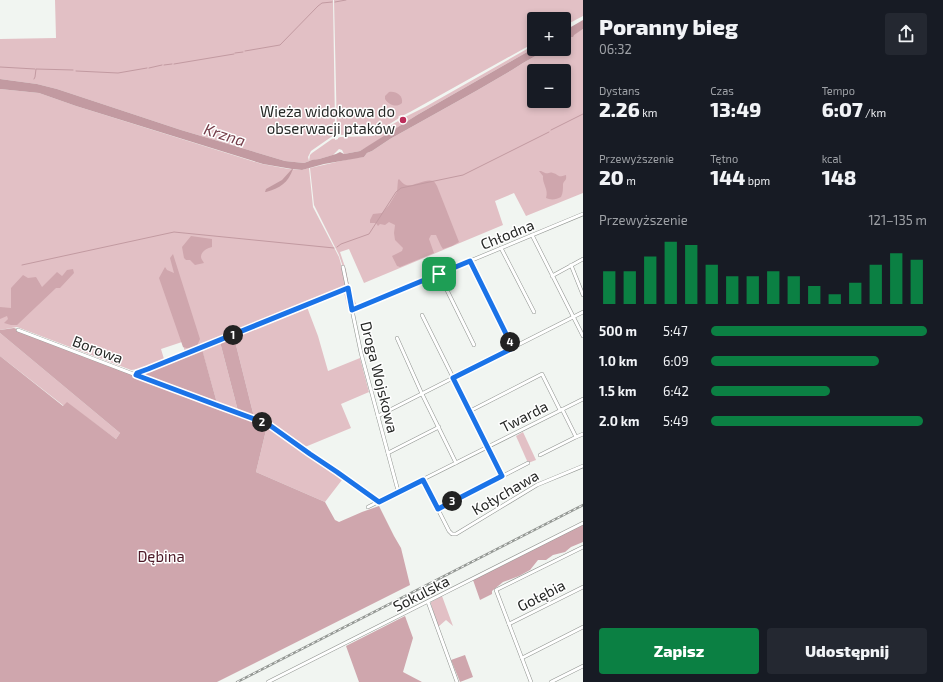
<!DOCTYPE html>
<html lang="pl">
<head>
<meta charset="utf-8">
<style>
	:root { --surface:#171b24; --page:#242831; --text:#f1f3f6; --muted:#9ea1a6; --accent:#0b8043 }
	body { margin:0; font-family:"Exo 2",sans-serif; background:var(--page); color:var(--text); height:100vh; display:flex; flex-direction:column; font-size:15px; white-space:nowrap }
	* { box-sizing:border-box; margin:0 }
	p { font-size:13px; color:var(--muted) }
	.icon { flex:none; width:22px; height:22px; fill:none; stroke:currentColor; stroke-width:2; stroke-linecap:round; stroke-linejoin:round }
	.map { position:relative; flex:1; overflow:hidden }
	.details { display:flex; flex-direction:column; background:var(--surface); width:360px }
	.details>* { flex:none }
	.buttons { position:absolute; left:527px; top:12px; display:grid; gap:8px }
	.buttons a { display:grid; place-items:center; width:44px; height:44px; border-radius:4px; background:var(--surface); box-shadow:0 2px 6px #0003; font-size:20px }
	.pin { position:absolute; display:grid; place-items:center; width:34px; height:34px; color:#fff; margin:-17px; border-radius:8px; box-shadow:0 2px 6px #0006 }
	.km { position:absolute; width:20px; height:20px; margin:-10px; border-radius:50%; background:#222; color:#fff; font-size:11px; line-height:20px; text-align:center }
	.round { display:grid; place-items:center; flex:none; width:42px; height:42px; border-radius:4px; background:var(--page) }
	.overview { display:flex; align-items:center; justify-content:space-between; height:68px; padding:0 16px }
	h1 { font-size:22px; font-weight:800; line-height:30px }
	.stats { display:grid; grid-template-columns:repeat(3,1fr); gap:6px; height:68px; padding:4px 16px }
	.stats div { display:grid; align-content:center }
	.stats b { font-size:20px; font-weight:800 }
	.stats small { font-size:11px; font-weight:400 }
	.stats p { font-size:11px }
	.chart { height:112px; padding:8px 16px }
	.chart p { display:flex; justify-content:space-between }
	.chart svg { width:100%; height:72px; margin-top:4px; stroke:var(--accent); stroke-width:6 }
	.button { display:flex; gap:8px; margin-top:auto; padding:8px 16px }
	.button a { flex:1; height:46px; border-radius:4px; background:var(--accent); color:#fff; font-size:16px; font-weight:800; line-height:46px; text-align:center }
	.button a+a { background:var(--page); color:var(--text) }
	ul { padding:0 16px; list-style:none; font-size:13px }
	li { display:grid; grid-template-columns:64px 48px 1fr; align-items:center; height:30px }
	li i { height:10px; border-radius:5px; background:var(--accent) }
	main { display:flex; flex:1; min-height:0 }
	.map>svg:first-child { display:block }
	.green { fill:#e2c0c5; fill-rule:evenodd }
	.forest { fill:#cfa6ad }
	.water { fill:#c29aa1 }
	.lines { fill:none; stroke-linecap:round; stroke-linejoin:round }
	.stream { stroke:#c29aa1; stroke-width:1 }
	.street-casing { stroke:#909490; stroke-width:4 }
	.street { stroke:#fff; stroke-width:3 }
	.rail-casing { stroke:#949894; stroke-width:2.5 }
	.rail { stroke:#fff; stroke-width:1; stroke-dasharray:3; stroke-linecap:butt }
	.route-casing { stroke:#fff; stroke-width:8 }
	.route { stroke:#1a73e8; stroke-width:5 }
	.poi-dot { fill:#bc2e5b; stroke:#fff; stroke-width:1.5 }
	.labels { text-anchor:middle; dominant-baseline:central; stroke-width:3; stroke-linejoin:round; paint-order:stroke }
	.poi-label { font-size:15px; fill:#262826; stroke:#fff; text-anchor:end }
	.street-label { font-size:15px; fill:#262826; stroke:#fff }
	.park-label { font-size:15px; fill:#4c1826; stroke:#fff }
	.water-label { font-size:16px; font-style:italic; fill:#733c48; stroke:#fff }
</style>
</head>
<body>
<main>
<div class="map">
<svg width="583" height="682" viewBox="0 0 583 682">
	<rect width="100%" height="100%" fill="#f1f5f1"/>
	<!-- green -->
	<g class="green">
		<polygon points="55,0 333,0 335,123 334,135 311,151 308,157 309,161 304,163 285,161 181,130 57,89 37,84 0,79 0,39 56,38"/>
		<polygon points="334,0 583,0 583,16 564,26 564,19 534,19 534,43 410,112 402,116 401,115 398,117 399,118 388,125 371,134 340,135 338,135 337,133"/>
		<path d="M583 29V193L526 216 514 193 495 201 503 225 364 283 349 249 340 252 346 270 350 291 357 306 352 307 343 267 339 255 314 205 310 168 354 158 364 157 367 153 372 151 390 139 476 91 512 70 523 63 548 49H564V40ZM534 71H564V101H534Z"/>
		<polygon points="534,45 534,48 417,115 369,146 360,151 344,154 342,150 339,149 333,155 319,159 309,161 310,155 312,153 332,139 335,138 335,140 338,139 338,138 340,137 372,136 400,120 401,121 403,120 402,118 405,117 425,107"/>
		<polygon points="0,89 39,93 76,106 262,164 289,169 302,170 309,168 313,207 339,257 344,275 350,307 348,309 344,292 307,307 318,336 328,371 360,358 369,392 341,404 351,428 305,447 345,476 325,502 256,472 267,426 255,421 234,337 220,342 238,411 217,403 202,350 186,355 182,342 161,349 164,359 140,369 131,370 17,327 0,330"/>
		<polygon points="0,333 120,433 116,439 67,403 64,406 0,356"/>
		<polygon points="523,432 536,460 528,463 516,436"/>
		<polygon points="442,596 453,626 446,620 438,627 431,604 431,602"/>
	</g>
	<!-- forest -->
	<g class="forest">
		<path d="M389 92C396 91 403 95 402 103 396 108 389 105 385 99V96Z"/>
		<path d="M539 171H541C549 176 548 171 553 173 560 175 557 178 566 175 567 181 564 180 563 184 563 189 563 193 561 197 556 200 550 200 546 198 549 189 542 184 543 176Z"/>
		<path d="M399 179C401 181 403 184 406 185 413 187 426 178 433 181 434 181 436 184 437 186L459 242 452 246 443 249 441 246 436 235H431L429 239 434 253 400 267 397 266 392 256 402 251 403 248 395 240 394 233 395 225 389 222 385 225 380 224 378 226 376 223H370V220L373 214 382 213 389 205 397 192 398 180Z"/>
		<path d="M191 236 212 239V247C208 248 201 251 201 257 201 259 203 261 204 263L195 265 190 260H186L184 258 182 247Z"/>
		<polygon points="173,254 200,339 197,346 190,349 183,347 159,278 165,267 167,270 174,273 170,258"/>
		<polygon points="73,269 74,273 60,288 56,288 17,325 11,325 4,323 8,319 7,316 0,319 0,307 11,308 11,288 23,275 28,278 36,277 42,287 57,272 62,276 63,275 67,270"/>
		<polygon points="14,328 139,375 186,355 202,349 217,403 238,411 220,342 234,337 255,421 267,426 256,472 325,502 335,520 339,522 362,512 379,506 394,536 401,548 410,585 217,682 0,682 0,356 63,406 67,402 116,439 120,433 0,333 0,330"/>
		<polygon points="583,524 583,542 571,547 565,552 553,555 546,560 538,560 530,570 519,576 503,582 492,591 492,594 480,600 473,580"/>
		<polygon points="405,616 413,638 403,672 422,682 359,682 346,646"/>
		<polygon points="465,655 473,677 460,682 451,660"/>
	</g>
	<!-- water -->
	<g class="water">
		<polygon points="583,20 583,29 574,35 573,37 570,37 564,40 564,31"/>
		<path d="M534 48V49H548L523 63 512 70 476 91 390 139 372 151 367 153 364 157 324 164 302 170 293 169C288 183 280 188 266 192H265L266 189 282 180 292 169 263 164 76 106 39 93 0 89V79L37 84 57 89 181 130 285 161 304 163 312 160 319 159 336 154 340 152 344 154 360 151 417 115Z"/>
	</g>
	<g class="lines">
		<!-- stream -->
		<g class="stream">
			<polyline points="335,2 346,0"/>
			<polyline points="245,51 280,45 318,6 322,3 332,2"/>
			<polyline points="235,53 243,52"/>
			<polyline points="174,64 234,54"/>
			<polyline points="164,65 172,64"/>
			<polyline points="0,67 35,69"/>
			<polyline points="149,68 162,65"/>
			<polyline points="76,71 118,73 147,68"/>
			<polyline points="34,79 35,77 36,69 73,70"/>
			<polyline points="551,130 583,114"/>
			<polyline points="337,247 341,244 369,234 396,192 401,188 463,175 549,132"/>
			<polyline points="22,265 174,232 334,248"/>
		</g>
		<defs>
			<g id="street">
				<polyline points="532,235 583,336"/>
				<polyline points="501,248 534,312"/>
				<polyline points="470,261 513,347"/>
				<polyline points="571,265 583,295"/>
				<polyline points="343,267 361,353 397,487 399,492"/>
				<polyline points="439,274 474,345"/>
				<polyline points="552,276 583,259"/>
				<polyline points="352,310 583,214"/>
				<polyline points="422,315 502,476"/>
				<polyline points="18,330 136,375 219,405 268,424 310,454 337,472 379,502"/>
				<polyline points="397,338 422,394 456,463"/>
				<polyline points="136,375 137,373 147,369 348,288"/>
				<polyline points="470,411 542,374 560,410"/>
				<polyline points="378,416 583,312"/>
				<polyline points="576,437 583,434"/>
				<polyline points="388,453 439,427"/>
				<polyline points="540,455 576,437 562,409"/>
				<polyline points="423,480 449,531 452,534 456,534 537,485 583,466"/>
				<polyline points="368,507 583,399"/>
				<polyline points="438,509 528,463"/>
				<polyline points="428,602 457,682"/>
				<polyline points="509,624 583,587"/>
				<polyline points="522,658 583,627"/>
				<polyline points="268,682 583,523"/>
				<polyline points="531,682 496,590 583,547"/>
				<polyline points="551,682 583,666"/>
			</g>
		</defs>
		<!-- street casing -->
		<use href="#street" class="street-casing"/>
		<!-- street -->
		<use href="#street" class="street"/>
		<defs>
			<polyline id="rail" points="237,682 583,505"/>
		</defs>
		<!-- rail casing -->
		<use href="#rail" class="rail-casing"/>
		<!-- rail -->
		<use href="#rail" class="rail"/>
	</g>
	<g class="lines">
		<defs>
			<polygon id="route" points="470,261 513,348 453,378 502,476 438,509 423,480 379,502 337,472 310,454 268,424 219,406 136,375 137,373 148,369 348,288 352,310"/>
		</defs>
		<!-- route casing -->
		<use href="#route" class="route-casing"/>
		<!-- route -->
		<use href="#route" class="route"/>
	</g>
	<!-- markers -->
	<circle class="poi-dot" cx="403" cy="120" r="4"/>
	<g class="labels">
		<!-- poi labels -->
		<g class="poi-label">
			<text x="395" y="111">Wieża widokowa do<tspan x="395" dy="17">obserwacji ptaków</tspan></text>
		</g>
		<!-- street labels -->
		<g class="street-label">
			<text transform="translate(507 234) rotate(-22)">Chłodna</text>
			<text transform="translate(98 349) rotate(21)">Borowa</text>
			<text transform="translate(380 377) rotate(76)">Droga Wojskowa</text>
			<text transform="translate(524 416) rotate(-27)">Twarda</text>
			<text transform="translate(505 492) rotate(-30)">Kołychawa</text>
			<text transform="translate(421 593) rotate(-27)">Sokulska</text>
			<text transform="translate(541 595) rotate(-27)">Gołębia</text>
		</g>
		<!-- park labels -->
		<g class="park-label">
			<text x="161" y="556">Dębina</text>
		</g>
		<!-- water labels -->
		<g class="water-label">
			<text transform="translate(225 134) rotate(18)">Krzna</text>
		</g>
	</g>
</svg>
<div class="buttons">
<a>+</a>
<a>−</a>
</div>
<div class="pin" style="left:439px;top:274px;background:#1e9e55"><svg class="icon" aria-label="arrive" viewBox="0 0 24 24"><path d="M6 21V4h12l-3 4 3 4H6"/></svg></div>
<b class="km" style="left:233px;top:335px">1</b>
<b class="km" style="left:262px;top:422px">2</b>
<b class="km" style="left:452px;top:501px">3</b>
<b class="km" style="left:510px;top:342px">4</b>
</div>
<section class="details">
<div class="overview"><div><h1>Poranny bieg</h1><p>06:32</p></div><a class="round"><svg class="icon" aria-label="share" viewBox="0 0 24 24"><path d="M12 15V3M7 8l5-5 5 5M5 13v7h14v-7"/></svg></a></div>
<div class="stats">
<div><p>Dystans</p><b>2.26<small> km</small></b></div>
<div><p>Czas</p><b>13:49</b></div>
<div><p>Tempo</p><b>6:07<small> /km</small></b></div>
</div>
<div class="stats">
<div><p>Przewyższenie</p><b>20<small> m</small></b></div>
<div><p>Tętno</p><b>144<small> bpm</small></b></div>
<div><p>kcal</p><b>148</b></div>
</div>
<div class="chart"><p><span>Przewyższenie</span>121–135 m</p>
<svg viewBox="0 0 160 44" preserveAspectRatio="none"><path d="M5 44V24M15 44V24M25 44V15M35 44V6M45 44V8M55 44V20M65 44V27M75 44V27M85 44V24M95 44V27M105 44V33M115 44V38M125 44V31M135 44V20M145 44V13M155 44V17"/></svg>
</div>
<ul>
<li><b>500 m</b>5:47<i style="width:100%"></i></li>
<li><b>1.0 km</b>6:09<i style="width:78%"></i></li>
<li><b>1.5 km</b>6:42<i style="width:55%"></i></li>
<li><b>2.0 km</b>5:49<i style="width:98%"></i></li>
</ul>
<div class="button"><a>Zapisz</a><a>Udostępnij</a></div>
</section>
</main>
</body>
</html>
